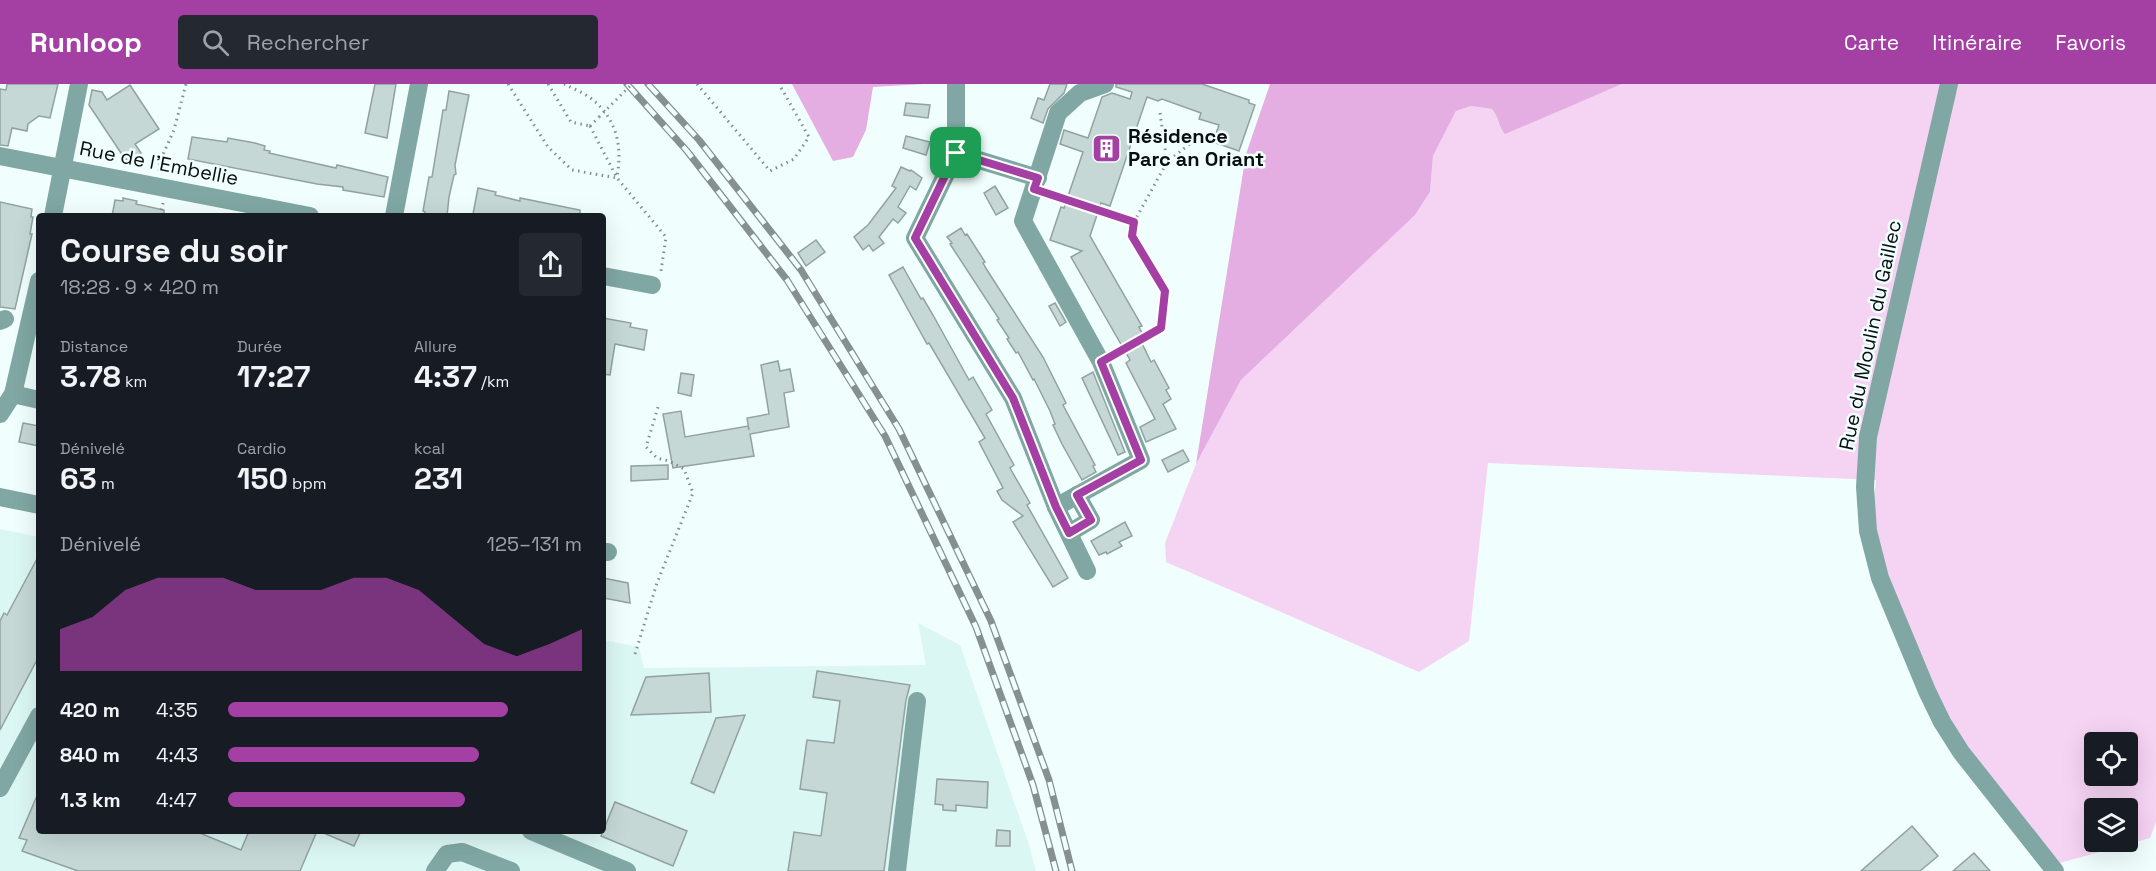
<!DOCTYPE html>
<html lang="fr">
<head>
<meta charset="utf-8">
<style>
	:root { --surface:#171b24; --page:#242831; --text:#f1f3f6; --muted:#9ea1a6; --accent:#a43fa3 }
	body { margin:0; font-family:"Space Grotesk",sans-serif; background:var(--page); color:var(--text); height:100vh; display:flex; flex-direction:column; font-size:22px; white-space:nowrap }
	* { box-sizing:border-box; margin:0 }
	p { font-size:20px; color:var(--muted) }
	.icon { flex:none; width:33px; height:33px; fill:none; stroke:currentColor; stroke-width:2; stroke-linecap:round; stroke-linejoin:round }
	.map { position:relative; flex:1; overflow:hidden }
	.sheet { position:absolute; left:36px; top:129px; width:570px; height:621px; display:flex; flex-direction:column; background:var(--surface); border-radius:6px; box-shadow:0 6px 24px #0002 }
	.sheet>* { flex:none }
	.buttons { position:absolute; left:2084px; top:648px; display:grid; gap:12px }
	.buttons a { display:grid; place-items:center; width:54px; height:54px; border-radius:6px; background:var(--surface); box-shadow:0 6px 24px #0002; font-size:30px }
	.pin { position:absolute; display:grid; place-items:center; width:51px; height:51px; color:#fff; margin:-26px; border-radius:12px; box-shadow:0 3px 9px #0006 }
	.round { display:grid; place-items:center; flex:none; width:63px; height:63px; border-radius:6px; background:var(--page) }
	.overview { display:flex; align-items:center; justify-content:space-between; height:102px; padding:0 24px }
	h1 { font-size:33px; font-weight:700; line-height:45px }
	.metrics { display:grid; grid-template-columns:repeat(3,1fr); gap:9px; height:102px; padding:6px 24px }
	.metrics div { display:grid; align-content:center }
	.metrics b { font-size:30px; font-weight:700 }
	.metrics small { font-size:16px; font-weight:400 }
	.metrics p { font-size:16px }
	.chart { height:168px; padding:12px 24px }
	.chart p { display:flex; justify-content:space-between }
	.chart svg { width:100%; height:108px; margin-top:6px; fill:var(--accent); opacity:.7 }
	ul { padding:0 24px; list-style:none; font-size:20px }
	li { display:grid; grid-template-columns:96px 72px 1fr; align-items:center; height:45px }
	li i { height:15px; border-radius:8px; background:var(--accent) }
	header { display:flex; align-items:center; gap:36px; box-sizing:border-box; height:84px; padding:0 30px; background:var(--accent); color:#fff }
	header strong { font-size:28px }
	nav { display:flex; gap:33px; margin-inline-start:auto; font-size:21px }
	.search { width:420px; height:54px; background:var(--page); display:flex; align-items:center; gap:15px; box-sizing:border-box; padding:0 21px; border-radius:6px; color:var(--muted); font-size:22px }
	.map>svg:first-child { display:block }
	.built { fill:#dbf7f4 }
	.green { fill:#f5d3f3; fill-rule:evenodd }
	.forest { fill:#e4aee2 }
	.building { fill:#c5d8d5; stroke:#91a2a0; stroke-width:1.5 }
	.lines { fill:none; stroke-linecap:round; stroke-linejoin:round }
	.path { stroke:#838d8c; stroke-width:3; stroke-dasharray:1.5 4.5; stroke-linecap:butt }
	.minor { stroke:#80a7a3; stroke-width:18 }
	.rail-casing { stroke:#85908f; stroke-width:7 }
	.rail { stroke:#f0fffd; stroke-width:4.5; stroke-dasharray:14; stroke-linecap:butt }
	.path-bridge { stroke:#838d8c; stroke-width:3; stroke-dasharray:1.5 4.5; stroke-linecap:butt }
	.route-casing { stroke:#fff; stroke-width:12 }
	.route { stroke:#a43fa3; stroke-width:8 }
	.labels { text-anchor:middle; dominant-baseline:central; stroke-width:5; stroke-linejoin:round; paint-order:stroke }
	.poi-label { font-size:20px; font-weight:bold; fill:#080e0e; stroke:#f0fffd; text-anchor:start }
	.street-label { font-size:20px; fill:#080e0e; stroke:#f0fffd }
</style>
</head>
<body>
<header>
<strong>Runloop</strong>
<div class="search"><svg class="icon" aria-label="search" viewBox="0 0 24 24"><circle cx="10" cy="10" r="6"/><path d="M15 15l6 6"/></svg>Rechercher</div>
<nav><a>Carte</a><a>Itinéraire</a><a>Favoris</a></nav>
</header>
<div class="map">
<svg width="2156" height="787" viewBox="0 0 2156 787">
	<rect width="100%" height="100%" fill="#f0fffd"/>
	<!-- built -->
	<polygon class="built" points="0,445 39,453 39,747 603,747 603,556 639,563 644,584 926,581 918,539 960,561 1029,761 1036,787 0,787"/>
	<!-- green -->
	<path class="green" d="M1622 0H2156V738L2150 754 2060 779 1985 688 1948 634 1887 491 1876 444 1874 420 1876 396 1488 379 1469 557 1419 588 1166 478 1165 459 1196 380 1241 296 1415 131 1430 108 1433 72 1456 27 1471 22 1492 25C1499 33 1498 42 1505 49ZM2094 658H2127V692H2094ZM2094 724H2127V758H2094Z"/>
	<!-- forest -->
	<g class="forest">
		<polygon points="792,0 924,0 873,3 866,46 853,73 833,77"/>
		<path d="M1270 0H1622L1505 50C1498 42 1499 33 1492 25L1471 22 1456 27 1433 72 1430 108 1415 131 1241 296 1196 380 1246 70Z"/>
	</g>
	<!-- building -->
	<g class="building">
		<polygon points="7,0 58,0 50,34 39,32 28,40 27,47 12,44 8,62 0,61 0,5 6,6"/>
		<polygon points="375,0 396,0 387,54 365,49"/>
		<polygon points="1050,0 1067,0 1064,9 1048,25 1043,39 1031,34 1038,14 1044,16"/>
		<polygon points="1116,0 1202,0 1249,16 1249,19 1255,21 1239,67 1213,58 1219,41 1199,35 1201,29 1162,15 1158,17 1147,13 1110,122 1101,119 1090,152 1142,242 1139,243 1142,249 1138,251 1151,278 1154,276 1169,304 1166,306 1171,315 1163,320 1176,345 1146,358 1140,343 1155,335 1126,279 1130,276 1071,173 1082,167 1050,156 1061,123 1064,124 1083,68 1060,60 1064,46 1088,54 1102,13 1112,9 1130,15 1132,8 1116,3"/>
		<polygon points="130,1 159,45 135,60 141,69 139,78 125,75 89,21 92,6 102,8 107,16"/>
		<polygon points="449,7 469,11 455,81 456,90 454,91 449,113 447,132 424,132 425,128 423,127 429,93 432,93 443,26 446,26"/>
		<polygon points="906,19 930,21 928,34 904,31"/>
		<polygon points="906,52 930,58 926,71 903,64"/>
		<polygon points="192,53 227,58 228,54 255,59 265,62 264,66 270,67 269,69 336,84 337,81 388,93 384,113 343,106 343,103 317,100 188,75"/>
		<polygon points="901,83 910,87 911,86 922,94 916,106 910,102 898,123 906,129 898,139 893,135 879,153 884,159 873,167 869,161 863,166 854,153 868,141 896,104 892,102"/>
		<polygon points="995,102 1008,124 996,131 984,109"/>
		<polygon points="478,104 496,108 495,111 520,117 520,114 580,126 580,132 486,132 473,130"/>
		<polygon points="123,114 137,117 136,120 164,126 164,132 112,132 115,116 123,117"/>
		<polygon points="0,118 32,125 31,133 33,133 30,150 32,150 15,225 0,223"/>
		<polygon points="961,144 965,151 967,150 985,178 983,179 987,186 1043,273 1066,319 1063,321 1095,381 1093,382 1096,388 1082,396 1062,360 1053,341 1055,340 1050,327 1034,295 1033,296 1018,268 1016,269 1007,255 1009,254 997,236 999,235 950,160 952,159 947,153"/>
		<polygon points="816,156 825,168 806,182 798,169"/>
		<polygon points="903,183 921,215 923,214 933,231 969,296 973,293 992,326 986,330 1014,381 1010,384 1030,419 1027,421 1068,494 1053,503 1013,438 1023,432 1002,416 997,407 1003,404 979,358 985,354 929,259 927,260 889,191"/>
		<polygon points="1055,219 1066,238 1060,242 1049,222"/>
		<polygon points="603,234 631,239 630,243 647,246 644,266 615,260 610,291 603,290"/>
		<polygon points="778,277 780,287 790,285 794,307 784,309 789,343 750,350 754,372 673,384 663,330 681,327 685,353 748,342 749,346 747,334 769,330 761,281"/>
		<polygon points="1093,288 1125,368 1118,371 1082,294"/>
		<polygon points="681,289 694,291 691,312 678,309"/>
		<polygon points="23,339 39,342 39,362 19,358"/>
		<polygon points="1183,366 1189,377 1168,388 1162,376"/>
		<polygon points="668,381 668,395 631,397 631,382"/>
		<polygon points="1125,438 1132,452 1119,458 1122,462 1107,470 1106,468 1099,471 1091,457"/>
		<polygon points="39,471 39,572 0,646 0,537 4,529 7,531"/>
		<polygon points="603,494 628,499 630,519 603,514"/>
		<polygon points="817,587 910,601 906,616 884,787 788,787 794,748 821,752 827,709 800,705 807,656 834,659 840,617 813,613"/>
		<polygon points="709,589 711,628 631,631 646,593"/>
		<polygon points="745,631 714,709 691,699 716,634"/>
		<polygon points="937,695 988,698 987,724 956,721 956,727 943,726 943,721 935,720"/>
		<polygon points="39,707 39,747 195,747 241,766 249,747 317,747 300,787 78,787 22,767 27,756 19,754"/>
		<polygon points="615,718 687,747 673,782 601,752"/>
		<polygon points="1912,742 1938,772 1920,787 1861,787"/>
		<polygon points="997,746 1010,747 1010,762 996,762"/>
		<polygon points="319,747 361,747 354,762"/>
		<polygon points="1974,769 1990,787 1953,787"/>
	</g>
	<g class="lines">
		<!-- path -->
		<g class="path">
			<polyline points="508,0 548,63 572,86 617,94"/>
			<polyline points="548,0 571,38 590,42"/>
			<path d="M564 0C572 4 582 8 589 13 616 32 623 62 617 92"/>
			<polyline points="697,0 770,87 794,75 809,53 779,0"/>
			<polyline points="1160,29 1167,78"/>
			<polyline points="590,42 617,94 666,153 661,187"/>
			<polyline points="590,42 599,33"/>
			<polyline points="159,87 160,77 174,46 186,0"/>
			<polyline points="1050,110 1134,138"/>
			<polyline points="160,132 163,119"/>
			<polyline points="1115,270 1161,244 1165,207 1132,152 1134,138 1167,78 1206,47"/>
			<polyline points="635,570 657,499 693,409 684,385 669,377 657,374 646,363 658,323"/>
		</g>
		<!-- minor -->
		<g class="minor">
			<polyline points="956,0 956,69 915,154 1013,314 1056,423 1087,487"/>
			<polyline points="1949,0 1868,353 1865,403 1868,447 1880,494 1927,607 1942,638 1961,668 2055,787"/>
			<polyline points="956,69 1038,94"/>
			<polyline points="0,72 310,132"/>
			<polyline points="53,132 79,0"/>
			<polyline points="394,132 419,0"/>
			<polyline points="603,192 652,201"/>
			<polyline points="0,237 5,235"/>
			<polyline points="13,310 39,316"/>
			<polyline points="0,330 13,310 39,197"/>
			<polyline points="0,413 39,421"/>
			<polyline points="1056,423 1141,376 1101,278 1023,137 1058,29 1080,9 1105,0"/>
			<polyline points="1069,449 1091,436 1077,411"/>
			<polyline points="603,468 608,468"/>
			<polyline points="0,704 39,632"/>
			<polyline points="531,747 627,787"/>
			<polyline points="435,787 447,770 462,768 511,787"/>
			<polyline points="897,787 917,617"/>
		</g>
		<defs>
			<g id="rail">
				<polyline points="627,0 687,67 787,196 885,352 976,543 1033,701 1056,787"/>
				<polyline points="648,0 699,56 801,186 899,345 991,537 1049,696 1072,787"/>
			</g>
		</defs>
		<!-- rail casing -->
		<use href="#rail" class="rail-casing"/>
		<!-- rail -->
		<use href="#rail" class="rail"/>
		<!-- path-bridge -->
		<polyline class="path-bridge" points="599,33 632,0"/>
	</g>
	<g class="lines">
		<defs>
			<polygon id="route" points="956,69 1038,94 1034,105 1134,138 1132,152 1165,207 1161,244 1101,278 1141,376 1077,411 1091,436 1069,449 1056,423 1013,314 915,154"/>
		</defs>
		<!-- route casing -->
		<use href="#route" class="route-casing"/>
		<!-- route -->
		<use href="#route" class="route"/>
	</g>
	<!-- icons -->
	<defs>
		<symbol id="building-square" viewBox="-11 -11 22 22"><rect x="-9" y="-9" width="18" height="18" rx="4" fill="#a43fa3" stroke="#f0fffd"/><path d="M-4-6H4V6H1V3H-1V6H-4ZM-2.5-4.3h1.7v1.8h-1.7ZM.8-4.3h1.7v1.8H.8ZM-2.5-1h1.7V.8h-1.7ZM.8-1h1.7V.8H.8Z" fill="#fff"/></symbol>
	</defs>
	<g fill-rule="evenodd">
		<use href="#building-square" x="1090" y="48" width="33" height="33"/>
	</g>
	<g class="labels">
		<!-- poi labels -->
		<g class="poi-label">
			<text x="1128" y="52">Résidence<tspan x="1128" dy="23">Parc an Oriant</tspan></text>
		</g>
		<!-- street labels -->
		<g class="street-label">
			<text transform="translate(159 79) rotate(11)">Rue de l'Embellie</text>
			<text transform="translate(1870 251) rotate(-78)">Rue du Moulin du Gaillec</text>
		</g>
	</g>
</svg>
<div class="buttons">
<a><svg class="icon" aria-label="locate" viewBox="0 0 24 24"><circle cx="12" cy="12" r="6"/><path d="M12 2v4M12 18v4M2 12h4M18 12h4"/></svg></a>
<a><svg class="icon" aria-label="layers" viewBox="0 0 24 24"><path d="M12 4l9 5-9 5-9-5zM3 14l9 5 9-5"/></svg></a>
</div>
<div class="pin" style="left:956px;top:69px;background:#1e9e55"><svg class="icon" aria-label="arrive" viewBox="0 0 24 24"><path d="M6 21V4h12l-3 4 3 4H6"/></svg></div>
<section class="sheet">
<div class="overview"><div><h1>Course du soir</h1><p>18:28 · 9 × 420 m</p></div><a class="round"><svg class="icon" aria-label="share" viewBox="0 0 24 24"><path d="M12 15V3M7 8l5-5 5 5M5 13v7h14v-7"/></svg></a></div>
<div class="metrics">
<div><p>Distance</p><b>3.78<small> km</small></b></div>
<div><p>Durée</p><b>17:27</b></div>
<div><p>Allure</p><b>4:37<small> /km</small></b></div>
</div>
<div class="metrics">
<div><p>Dénivelé</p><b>63<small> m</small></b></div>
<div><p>Cardio</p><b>150<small> bpm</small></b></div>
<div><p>kcal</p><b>231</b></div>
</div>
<div class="chart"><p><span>Dénivelé</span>125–131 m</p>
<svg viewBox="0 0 160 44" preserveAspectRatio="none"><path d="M0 44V27L10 22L20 11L30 6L40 6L50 6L60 11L70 11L80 11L90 6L100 6L110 11L120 22L130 33L140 38L150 33L160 27V44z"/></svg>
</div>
<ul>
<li><b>420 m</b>4:35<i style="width:79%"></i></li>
<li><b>840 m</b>4:43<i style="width:71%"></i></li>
<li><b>1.3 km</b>4:47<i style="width:67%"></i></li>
</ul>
</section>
</div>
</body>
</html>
